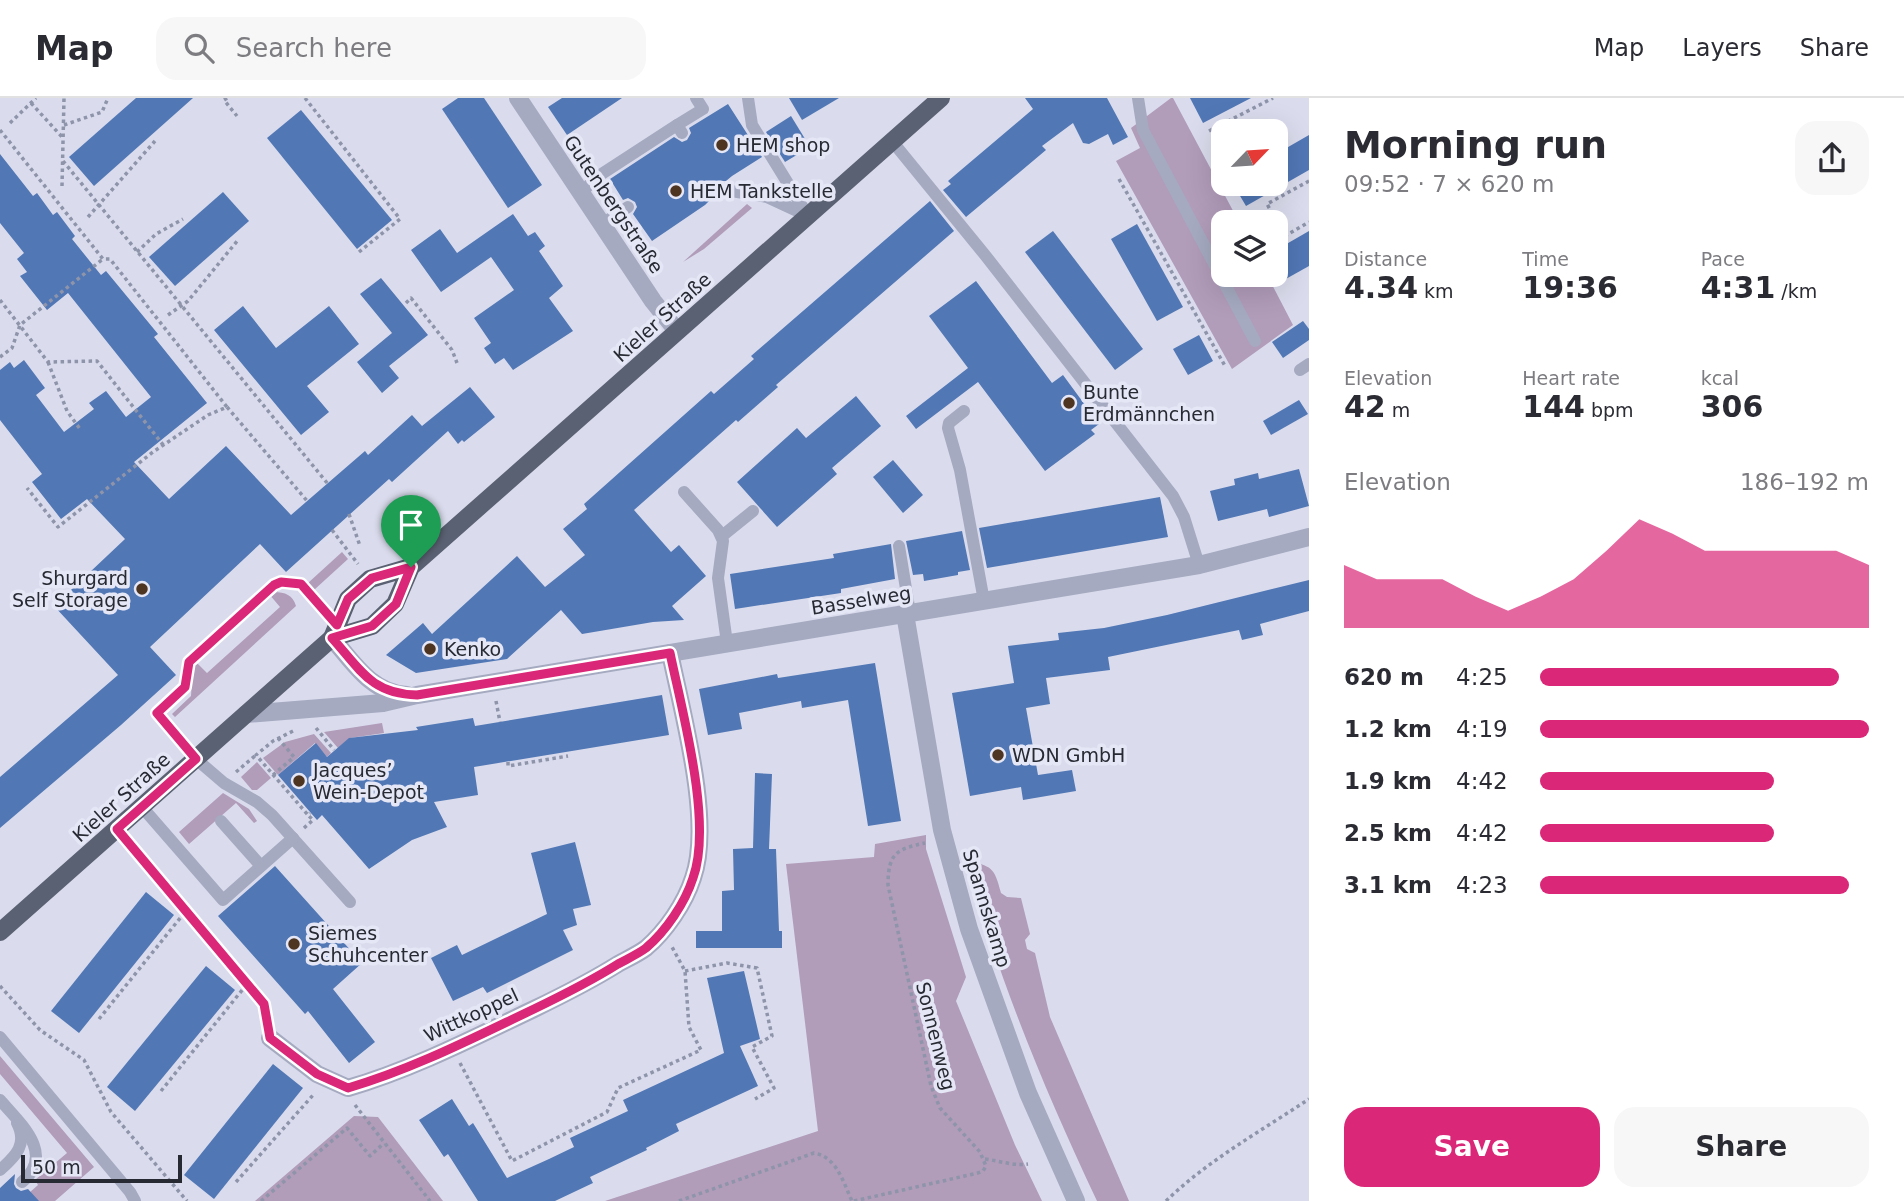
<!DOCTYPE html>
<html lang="en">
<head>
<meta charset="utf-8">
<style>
	:root { --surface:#fff; --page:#f7f7f7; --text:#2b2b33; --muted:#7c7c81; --line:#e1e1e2; --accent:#db2777 }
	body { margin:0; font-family:"DejaVu Sans",sans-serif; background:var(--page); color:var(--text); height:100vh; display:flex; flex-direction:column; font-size:26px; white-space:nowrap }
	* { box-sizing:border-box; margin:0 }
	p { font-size:23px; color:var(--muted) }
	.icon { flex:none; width:38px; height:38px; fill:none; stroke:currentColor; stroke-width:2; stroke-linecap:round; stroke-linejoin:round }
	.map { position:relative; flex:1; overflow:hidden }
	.panel { display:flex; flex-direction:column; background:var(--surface); width:595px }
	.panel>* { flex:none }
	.needle { width:46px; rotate:65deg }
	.fabs { position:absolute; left:1211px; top:21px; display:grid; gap:14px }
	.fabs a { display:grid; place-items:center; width:77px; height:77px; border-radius:14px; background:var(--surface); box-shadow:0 7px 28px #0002; font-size:35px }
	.scale { position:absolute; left:21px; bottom:18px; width:161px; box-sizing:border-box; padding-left:7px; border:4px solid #272a32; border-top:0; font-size:19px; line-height:24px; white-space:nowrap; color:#272a32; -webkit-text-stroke:5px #e6e7f6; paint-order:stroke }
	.pin { position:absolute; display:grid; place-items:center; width:60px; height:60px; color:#fff; margin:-72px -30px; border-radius:50% 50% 50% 0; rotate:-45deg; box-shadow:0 0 7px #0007 }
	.pin .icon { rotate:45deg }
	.round { display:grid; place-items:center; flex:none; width:74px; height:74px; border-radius:21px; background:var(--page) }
	.headline { display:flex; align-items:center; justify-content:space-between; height:119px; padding:0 35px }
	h1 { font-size:38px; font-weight:600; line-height:52px }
	.stats { display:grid; grid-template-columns:repeat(3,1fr); gap:10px; height:119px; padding:7px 35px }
	.stats div { display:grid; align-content:center }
	.stats b { font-size:30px; font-weight:600 }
	.stats small { font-size:19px; font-weight:400 }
	.stats p { font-size:19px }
	.chart { height:196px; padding:14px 35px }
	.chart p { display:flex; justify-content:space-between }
	.chart svg { width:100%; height:126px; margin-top:7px; fill:var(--accent); opacity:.7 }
	.action { display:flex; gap:14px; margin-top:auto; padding:14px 35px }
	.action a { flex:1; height:80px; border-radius:21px; background:var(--accent); color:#fff; font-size:28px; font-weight:600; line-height:80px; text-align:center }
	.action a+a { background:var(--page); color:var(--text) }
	ul { padding:0 35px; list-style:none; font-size:23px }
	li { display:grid; grid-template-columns:112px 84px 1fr; align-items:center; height:52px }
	li i { height:18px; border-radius:9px; background:var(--accent) }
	header { display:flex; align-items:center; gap:42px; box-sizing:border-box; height:98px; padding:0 35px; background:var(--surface); border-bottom:2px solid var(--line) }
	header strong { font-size:33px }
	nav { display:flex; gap:38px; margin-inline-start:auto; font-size:24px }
	.search { width:490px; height:63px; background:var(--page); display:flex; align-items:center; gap:18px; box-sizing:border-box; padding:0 24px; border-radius:21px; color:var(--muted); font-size:26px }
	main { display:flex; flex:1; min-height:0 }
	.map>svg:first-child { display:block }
	.green { fill:#b19cba }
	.building { fill:#5177b5 }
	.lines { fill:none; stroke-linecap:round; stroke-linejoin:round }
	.path { stroke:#8e94aa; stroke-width:3.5; stroke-dasharray:3.5 3.5; stroke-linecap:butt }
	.service { stroke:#a5aac1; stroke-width:12 }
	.minor { stroke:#a5aac1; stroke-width:18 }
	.tertiary { stroke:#a5aac1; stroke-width:18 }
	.primary { stroke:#5a6172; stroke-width:18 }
	.route-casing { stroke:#fff; stroke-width:14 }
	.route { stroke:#db2777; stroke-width:9 }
	.poi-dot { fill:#4d3522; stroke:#e6e7f6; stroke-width:2.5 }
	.labels { text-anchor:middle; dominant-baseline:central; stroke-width:7; stroke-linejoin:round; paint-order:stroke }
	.poi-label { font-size:19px; fill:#272a32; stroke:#e6e7f6; text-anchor:start }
	.street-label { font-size:19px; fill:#272a32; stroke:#e6e7f6 }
</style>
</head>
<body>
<header>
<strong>Map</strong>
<div class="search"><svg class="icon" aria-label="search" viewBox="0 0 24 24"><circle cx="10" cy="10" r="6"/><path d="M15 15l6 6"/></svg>Search here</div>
<nav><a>Map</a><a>Layers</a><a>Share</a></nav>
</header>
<main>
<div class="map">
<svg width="1309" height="1103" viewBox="0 0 1309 1103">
	<rect width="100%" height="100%" fill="#dadced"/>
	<!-- green -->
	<g class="green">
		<polygon points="1171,0 1173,0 1239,124 1223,124 1223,177 1267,177 1293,227 1232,271 1116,63 1140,50 1131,30"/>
		<polygon points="747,106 752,110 704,151 683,164"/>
		<polygon points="342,454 348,461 314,492 308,485"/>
		<path d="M274 494C285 494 293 497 296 508L175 619 172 616 191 598 193 566 196 564 207 575 280 509 269 496Z"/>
		<polygon points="382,625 384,635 350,640 338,650 324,634"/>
		<polygon points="314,636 331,655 327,659 315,645 278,677 263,660 285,644"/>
		<polygon points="257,664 271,680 257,692 252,692 241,679"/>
		<polygon points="223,695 249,711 257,723 254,725 236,705 189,746 179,734"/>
		<polygon points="926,737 926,751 966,879 956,903 1015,1047 1042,1103 605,1103 818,1033 786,766 874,759 875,746"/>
		<path d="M966 762C992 769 994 768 1001 795L1007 799 1021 800 1030 836 1025 842 1027 851 1035 855 1050 919 1129 1103H1097C1045 993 998 880 966 762Z"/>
		<polygon points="0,958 94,1069 55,1103 20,1103 38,1087 35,1082 67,1055 0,976"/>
		<polygon points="354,1018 378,1019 443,1103 255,1103"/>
	</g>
	<!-- building -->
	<g class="building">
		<polygon points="136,0 193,0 94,88 69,59"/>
		<polygon points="458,0 484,0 542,87 508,110 442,11"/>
		<polygon points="562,0 622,0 567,37 548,9"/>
		<polygon points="789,0 839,0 802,22"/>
		<polygon points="1025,0 1107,0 1128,39 1113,47 1108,36 1089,46 1083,45 1073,25 1042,48 1046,52 966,119 943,92 951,86 948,83 1033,11"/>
		<polygon points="1190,0 1251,0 1203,25"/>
		<polygon points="728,6 762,59 732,78 726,83 717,83 713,85 710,90 714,98 705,107 652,143 633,116 637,109 635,104 628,100 623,102 610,81 674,39 682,44 687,42 691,35 689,30"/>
		<polygon points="301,12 392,122 357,151 267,40"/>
		<polygon points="791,18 810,49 785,64 766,34"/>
		<polygon points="1309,37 1309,72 1246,108 1233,86 1276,86 1276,56"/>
		<polygon points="0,56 33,98 37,95 53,117 57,114 75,138 72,141 101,177 106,173 158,236 154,239 207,305 134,364 169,401 226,348 291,417 365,353 368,357 412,317 422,328 470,289 495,319 464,344 462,342 458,346 448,333 392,384 389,381 286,474 260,446 150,549 176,577 121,627 0,730 0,679 118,577 54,508 125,441 87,401 61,421 32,384 42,376 0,322 0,272 10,264 14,270 24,262 45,290 36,297 64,334 94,311 89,305 106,293 126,319 151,299 68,195 47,212 20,178 27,174 17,161 24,155 0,125"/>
		<polygon points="223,94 249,123 175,188 149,159"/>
		<polygon points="930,103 954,133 776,287 778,289 738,324 736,322 634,412 671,454 679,447 706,478 672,508 684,522 653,524 582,536 561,512 507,561 416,575 386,557 423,525 432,536 517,458 545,489 585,457 563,431 587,411 584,406 711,293 714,296 754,261 751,258"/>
		<polygon points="513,116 528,138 535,134 545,148 539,153 563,188 549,200 573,233 513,272 504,260 495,266 484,250 491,245 474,220 514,192 491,159 441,194 411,152 440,131 457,155"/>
		<polygon points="1137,126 1183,209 1157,223 1111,141"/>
		<polygon points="1053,133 1143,251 1115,272 1025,154"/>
		<polygon points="1309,133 1309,168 1284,182 1276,166 1276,152"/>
		<polygon points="381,180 428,237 389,268 399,280 382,295 357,264 392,235 360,196"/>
		<polygon points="976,183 1052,285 1063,277 1099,326 1091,332 1095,336 1045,373 978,284 916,331 906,318 968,270 929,218"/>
		<polygon points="243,208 276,250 329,208 359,246 307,288 329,314 301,337 214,232"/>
		<polygon points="1303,223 1309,231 1309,242 1283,260 1272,244"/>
		<polygon points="1199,237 1213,263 1188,277 1173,251"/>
		<polygon points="856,298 881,328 832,370 837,376 777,429 737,384 797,330 806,340"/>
		<polygon points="1299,302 1308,316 1271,337 1263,323"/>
		<polygon points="893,362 923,397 903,415 873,379"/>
		<polygon points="1299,371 1309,408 1269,419 1267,411 1218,423 1210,393 1235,387 1234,381 1258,375 1259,381"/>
		<polygon points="1160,399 1168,439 987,470 979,430"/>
		<polygon points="962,433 970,472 958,474 958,477 924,483 923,476 913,477 906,443"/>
		<polygon points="891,446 895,481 841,491 841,495 735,511 730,476 834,460 833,456"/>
		<polygon points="1309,482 1309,513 1260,526 1263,537 1242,542 1239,532 1108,559 1110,572 1046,580 1050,606 1026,610 1038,677 1072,672 1076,693 1023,702 1021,689 970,698 952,595 1014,585 1008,548 1059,542 1058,535 1104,530 1167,517"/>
		<polygon points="875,565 901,723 868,728 848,602 802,610 801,603 739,615 742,631 708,637 699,591 777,576 778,580"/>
		<polygon points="662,597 669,637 474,669 478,697 434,704 447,729 412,742 369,771 322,717 317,722 278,677 316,645 327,659 349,640 418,632 416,629 473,620 475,628"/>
		<polygon points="755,675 772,676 769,751 776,751 779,833 782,833 782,850 696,850 696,833 722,833 722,793 734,792 733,751 753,750"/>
		<polygon points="575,744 591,807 573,811 577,827 563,832 573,852 487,895 483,889 453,903 431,860 457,847 462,857 547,816 531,755"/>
		<polygon points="275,768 362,865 333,891 375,944 349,965 308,913 305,916 218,818"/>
		<polygon points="146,794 174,817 79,935 51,913"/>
		<polygon points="206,868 235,892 135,1013 107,989"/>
		<polygon points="744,873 760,941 740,948 758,988 676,1026 679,1033 646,1050 647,1052 590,1079 593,1085 555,1103 478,1103 448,1056 444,1059 419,1022 452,1001 469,1028 473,1025 507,1080 549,1061 574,1049 570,1040 628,1013 623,1002 724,955 707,880"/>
		<polygon points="273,966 303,990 214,1101 184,1077"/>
		<polygon points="15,1076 14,1086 16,1090 21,1093 28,1091 39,1103 0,1103 0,1090"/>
	</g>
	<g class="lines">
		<!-- path -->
		<g class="path">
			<polyline points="227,0 224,2 237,18"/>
			<polyline points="305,0 400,121 359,154"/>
			<polyline points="31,5 63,40"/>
			<polyline points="10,25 36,0"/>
			<polyline points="64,27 102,14 108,0"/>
			<polyline points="0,32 103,161 110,161 227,309 208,317 153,354 58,429 27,390"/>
			<polyline points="1209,33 1273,0"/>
			<polyline points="63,63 328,386"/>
			<polyline points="1119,81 1225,268"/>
			<polyline points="1309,83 1267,106 1285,138 1309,124"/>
			<polyline points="62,88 64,0"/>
			<polyline points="88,119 155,43"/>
			<polyline points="137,154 156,136 183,121"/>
			<polyline points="0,202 48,264 97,263 164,348"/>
			<polyline points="406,205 411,200 452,252 457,265"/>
			<polyline points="168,217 188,203 238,142"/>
			<polyline points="0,259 12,250 20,227 103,161"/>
			<polyline points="48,264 67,313 80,331"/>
			<polyline points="227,309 308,404"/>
			<polyline points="349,416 360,448"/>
			<polyline points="332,432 358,466"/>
			<polyline points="496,603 500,624"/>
			<polyline points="316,630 334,652"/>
			<polyline points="293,633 273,643 256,657 308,717 310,715"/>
			<polyline points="508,664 508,668 568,658"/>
			<polyline points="236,674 256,657"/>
			<polyline points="273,677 294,659 278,640"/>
			<polyline points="304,730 313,722 308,717"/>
			<polyline points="128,744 264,906 267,921"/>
			<polyline points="685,873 727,865 757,870 772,938 752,949 774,990 755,1001"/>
			<polyline points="0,888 40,932 84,962 111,1014 187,1103"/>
			<polyline points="99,921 185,814"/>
			<polyline points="460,965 512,1063 607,1014 618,990 701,952 689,929 685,873 672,849"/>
			<polyline points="161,993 247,886"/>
			<polyline points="355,1007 430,1103"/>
			<path d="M985 1061C1001 1063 1012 1068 1028 1066"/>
			<polyline points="236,1084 314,996"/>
			<polyline points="261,1103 347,1030 370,1058 384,1045"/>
			<path d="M679 1103 814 1055C837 1059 843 1084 852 1103"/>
			<path d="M854 1103 978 1075 983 1073 986 1068 980 1054 940 1010 931 988 888 787C888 755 897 751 925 745"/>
			<path d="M1166 1103C1207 1063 1261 1033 1309 1001"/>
		</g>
		<!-- service -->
		<g class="service">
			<polyline points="1138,0 1143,32 1255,243"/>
			<polyline points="682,35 677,27 703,11 696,0"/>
			<polyline points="892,43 985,157 1173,398 1184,419 1199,467"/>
			<polyline points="719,91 767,99 808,118 752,27 748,0"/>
			<polyline points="581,95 597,79 677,27"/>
			<polyline points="602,126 628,109"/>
			<polyline points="1300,272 1309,266"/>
			<polyline points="964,313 949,325 948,330 960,372 984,503"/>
			<polyline points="684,394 718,432 723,443 718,480 727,545"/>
			<polyline points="722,438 753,413"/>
			<polyline points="899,448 910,515"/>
			<polyline points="337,527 301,486 278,485 189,564 185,589 157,615 196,661 224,685 257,704 272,717 350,804"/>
			<polyline points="142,709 223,802 293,740"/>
			<polyline points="221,723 261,768"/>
			<polyline points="0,939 130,1094 135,1103"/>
			<path d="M0 1002C20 1025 56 1056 22 1084"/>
			<path d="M0 1072C16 1058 28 1046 17 1025"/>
		</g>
		<!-- minor -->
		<g class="minor">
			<polyline points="518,0 653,203 677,233"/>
			<polyline points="905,516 942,732 969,831 1028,995 1076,1103"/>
			<path d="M270 940 317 976 348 990C413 971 473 940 534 911 563 897 591 883 618 866 627 861 638 856 646 850 666 833 685 805 693 780 713 724 682 614 670 555"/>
		</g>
		<!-- tertiary -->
		<g class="tertiary">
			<path d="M332 540C352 563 372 596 407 597"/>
			<polyline points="246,616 383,605 417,597 1199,467 1309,439"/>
		</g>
		<!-- primary -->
		<g class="primary">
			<polyline points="332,540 348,501 370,481 411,469"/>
			<polyline points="0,834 332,540 372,528 395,506 411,469 941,0"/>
		</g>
	</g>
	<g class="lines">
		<defs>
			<path id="route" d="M411 469 396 506 372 528 332 540C360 571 371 596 417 597L670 555C682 613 713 725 693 780 685 805 666 833 646 850 638 856 627 861 618 866 591 883 563 897 534 911 473 940 413 971 348 990L317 976 270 940 264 906 117 731 196 661 157 615 185 589 189 564 274 487 281 484 301 486 337 527 348 501 372 480Z"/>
		</defs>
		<!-- route casing -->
		<use href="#route" class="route-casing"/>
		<!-- route -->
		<use href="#route" class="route"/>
	</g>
	<!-- markers -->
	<g class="poi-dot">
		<circle cx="722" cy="47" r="7"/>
		<circle cx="676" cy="93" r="7"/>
		<circle cx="1069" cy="305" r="7"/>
		<circle cx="142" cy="491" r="7"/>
		<circle cx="430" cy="551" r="7"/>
		<circle cx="998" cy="657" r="7"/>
		<circle cx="299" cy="683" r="7"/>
		<circle cx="294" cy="846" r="7"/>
	</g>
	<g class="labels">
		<!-- poi labels -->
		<g class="poi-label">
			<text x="736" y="47">HEM shop</text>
			<text x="690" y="93">HEM Tankstelle</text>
			<text x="1083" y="294">Bunte<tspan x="1083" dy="22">Erdmännchen</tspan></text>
			<text x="128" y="480" text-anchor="end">Shurgard<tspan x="128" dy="22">Self Storage</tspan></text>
			<text x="444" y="551">Kenko</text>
			<text x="1012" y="657">WDN GmbH</text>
			<text x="313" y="672">Jacques’<tspan x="313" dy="22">Wein-Depot</tspan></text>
			<text x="308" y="835">Siemes<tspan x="308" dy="22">Schuhcenter</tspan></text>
		</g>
		<!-- street labels -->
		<g class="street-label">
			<text transform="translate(614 106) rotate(56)">Gutenbergstraße</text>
			<text transform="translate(662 219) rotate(-42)">Kieler Straße</text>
			<text transform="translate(861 502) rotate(-9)">Basselweg</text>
			<text transform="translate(121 699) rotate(-42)">Kieler Straße</text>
			<text transform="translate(987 810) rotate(73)">Spannskamp</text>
			<text transform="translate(471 917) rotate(-25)">Wittkoppel</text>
			<text transform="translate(936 938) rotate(76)">Sonnenweg</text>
		</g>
	</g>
</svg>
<div class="fabs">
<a><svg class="needle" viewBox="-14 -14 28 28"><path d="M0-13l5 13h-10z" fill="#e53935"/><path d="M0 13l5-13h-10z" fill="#7c7c81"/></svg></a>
<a><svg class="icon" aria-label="layers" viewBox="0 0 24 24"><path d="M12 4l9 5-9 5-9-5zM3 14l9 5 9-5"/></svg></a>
</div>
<div class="scale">50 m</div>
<div class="pin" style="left:411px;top:469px;background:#1e9e55"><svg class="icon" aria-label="arrive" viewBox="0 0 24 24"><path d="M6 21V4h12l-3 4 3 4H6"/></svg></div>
</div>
<section class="panel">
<div class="headline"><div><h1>Morning run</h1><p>09:52 · 7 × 620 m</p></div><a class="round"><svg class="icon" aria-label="share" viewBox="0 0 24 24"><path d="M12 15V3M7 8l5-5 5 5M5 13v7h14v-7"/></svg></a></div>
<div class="stats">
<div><p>Distance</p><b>4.34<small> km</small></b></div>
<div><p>Time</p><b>19:36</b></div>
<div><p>Pace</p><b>4:31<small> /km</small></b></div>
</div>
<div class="stats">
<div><p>Elevation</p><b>42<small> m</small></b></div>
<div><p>Heart rate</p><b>144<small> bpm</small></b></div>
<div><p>kcal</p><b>306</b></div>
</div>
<div class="chart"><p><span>Elevation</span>186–192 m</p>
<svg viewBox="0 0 160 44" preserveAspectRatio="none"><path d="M0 44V22L10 27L20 27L30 27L40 33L50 38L60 33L70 27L80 17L90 6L100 11L110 17L120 17L130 17L140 17L150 17L160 22V44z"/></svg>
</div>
<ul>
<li><b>620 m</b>4:25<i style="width:91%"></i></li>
<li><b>1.2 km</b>4:19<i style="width:100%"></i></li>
<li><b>1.9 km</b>4:42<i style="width:71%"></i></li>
<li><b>2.5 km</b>4:42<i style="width:71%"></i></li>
<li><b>3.1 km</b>4:23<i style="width:94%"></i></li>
</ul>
<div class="action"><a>Save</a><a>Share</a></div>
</section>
</main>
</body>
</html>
